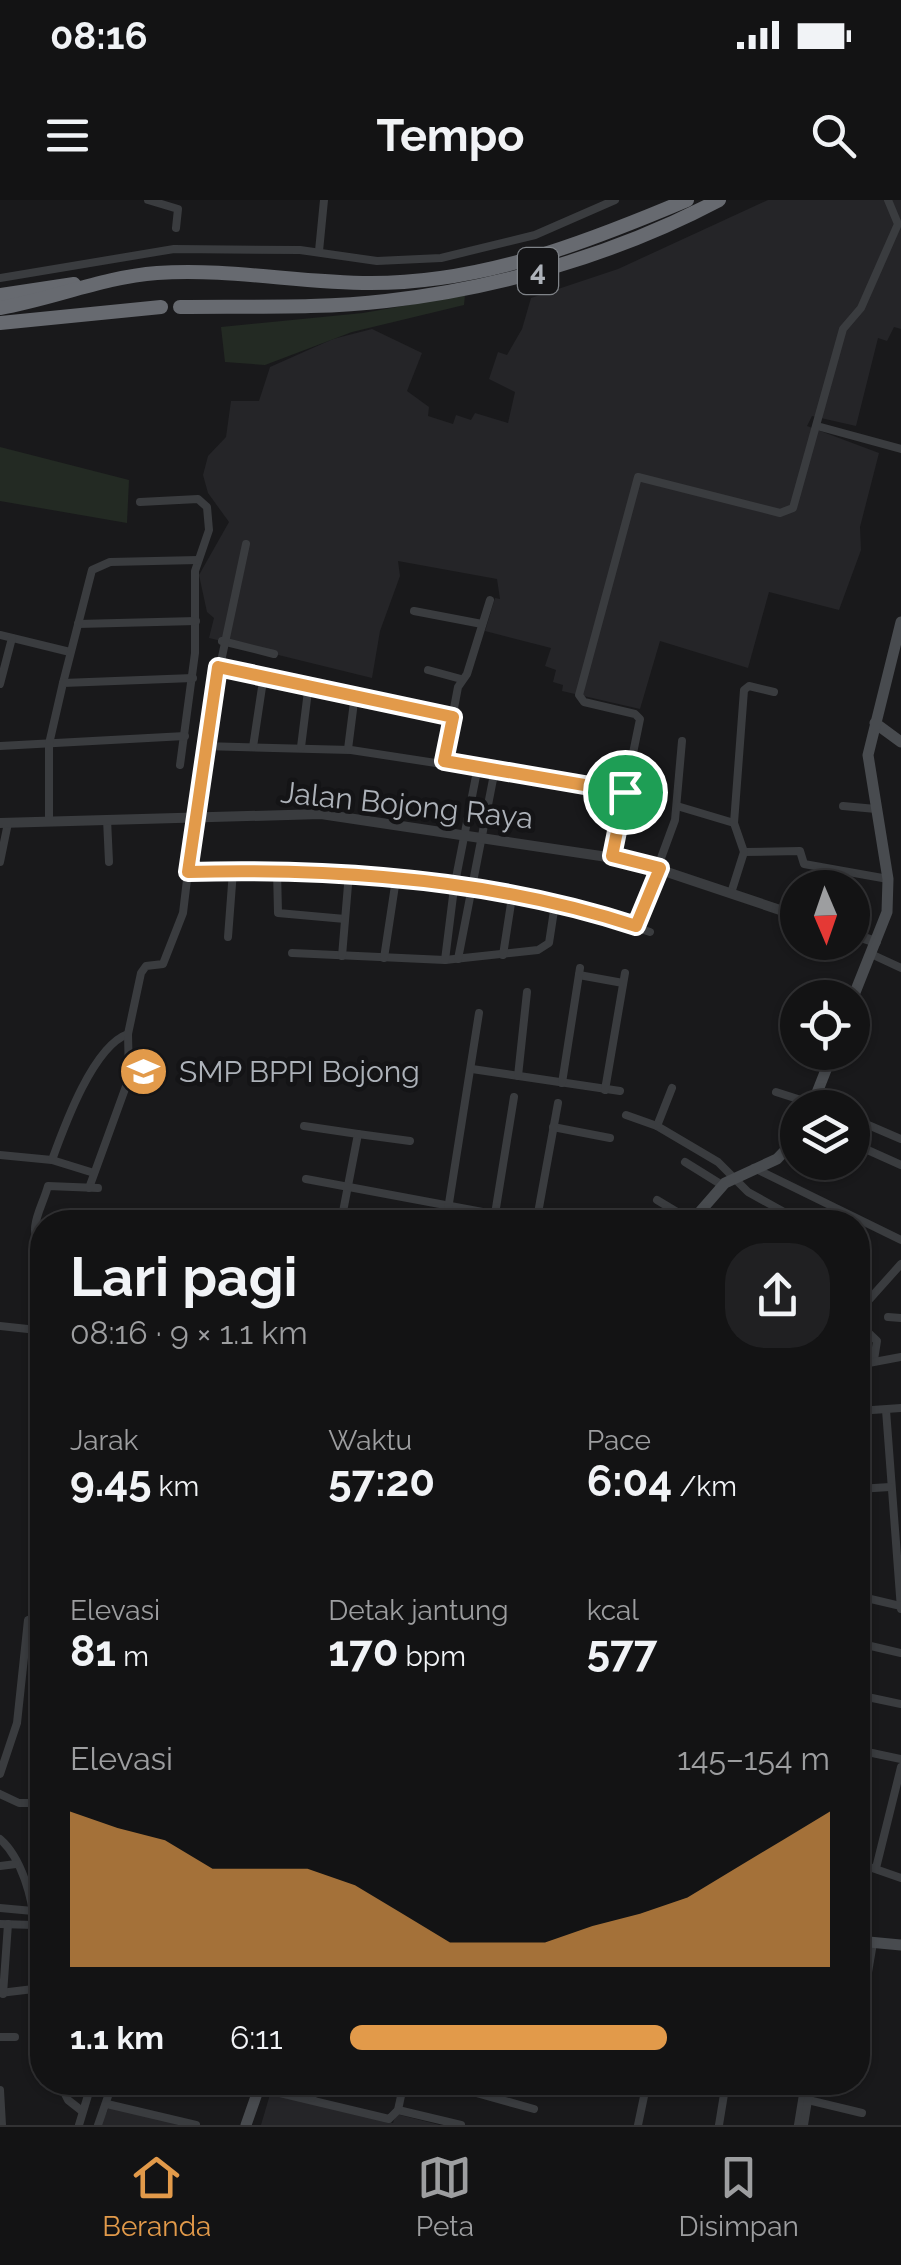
<!DOCTYPE html>
<html lang="id">
<head>
<meta charset="utf-8">
<style>
	:root { --surface:#131314; --page:#202022; --text:#f1f3f6; --muted:#9d9ea0; --line:#323234; --accent:#e29a4a }
	body { margin:0; font-family:Raleway,sans-serif; background:var(--page); color:var(--text); height:100vh; display:flex; flex-direction:column; font-size:38px; white-space:nowrap }
	* { box-sizing:border-box; margin:0 }
	p { font-size:32px; color:var(--muted) }
	.icon { flex:none; width:55px; height:55px; fill:none; stroke:currentColor; stroke-width:2; stroke-linecap:round; stroke-linejoin:round }
	.map { position:relative; flex:1; overflow:hidden }
	.sheet { position:absolute; left:30px; top:1010px; width:840px; height:885px; display:flex; flex-direction:column; background:var(--surface); border-radius:40px; box-shadow:0 2px 8px #0004,0 0 0 2px var(--line) }
	.sheet>* { flex:none }
	.needle { width:65px; rotate:178deg }
	.controls { position:absolute; left:780px; top:670px; display:grid; gap:20px }
	.controls a { display:grid; place-items:center; width:90px; height:90px; border-radius:50%; background:var(--surface); box-shadow:0 2px 8px #0004,0 0 0 2px var(--line); font-size:50px }
	.pin { position:absolute; display:grid; place-items:center; width:85px; height:85px; color:#fff; margin:-42px; border:5px solid #fff; border-radius:50%; box-shadow:0 2px 10px #0007 }
	.round { display:grid; place-items:center; flex:none; width:105px; height:105px; border-radius:40px; background:var(--page) }
	.headline { display:flex; align-items:center; justify-content:space-between; height:170px; padding:0 40px }
	h1 { font-size:55px; font-weight:700; line-height:75px }
	.metrics { display:grid; grid-template-columns:repeat(3,1fr); gap:15px; height:170px; padding:10px 40px }
	.metrics div { display:grid; align-content:center }
	.metrics b { font-size:42px; font-weight:700 }
	.metrics small { font-size:28px; font-weight:400 }
	.metrics p { font-size:28px }
	.chart { height:280px; padding:20px 40px }
	.chart p { display:flex; justify-content:space-between }
	.chart svg { width:100%; height:180px; margin-top:10px; fill:var(--accent); opacity:.7 }
	ul { padding:0 40px; list-style:none; font-size:32px }
	li { display:grid; grid-template-columns:160px 120px 1fr; align-items:center; height:75px }
	li i { height:25px; border-radius:12px; background:var(--accent) }
	.status { display:flex; justify-content:space-between; align-items:center; height:70px; padding:0 50px; background:var(--surface); direction:ltr }
	.status svg { height:28px; fill:currentColor }
	header { display:flex; justify-content:space-between; align-items:center; height:130px; padding:0 40px; background:var(--surface); font-size:45px; font-weight:700 }
	.tabs { display:flex; justify-content:space-around; align-items:center; height:140px; border-top:2px solid var(--line); background:var(--surface); font-size:28px; color:var(--muted) }
	.tabs a { display:grid; justify-items:center; gap:5px }
	.tabs .current { color:var(--accent) }
	.map>svg:first-child { display:block }
	.built { fill:#252528 }
	.green { fill:#232a23 }
	.lines { fill:none; stroke-linecap:round; stroke-linejoin:round }
	.minor { stroke:#3a3c3f; stroke-width:8 }
	.tertiary { stroke:#3a3c3f; stroke-width:10 }
	.secondary { stroke:#484b4f; stroke-width:11 }
	.motorway { stroke:#676a70; stroke-width:14 }
	.route-casing { stroke:#fff; stroke-width:20 }
	.route { stroke:#e29a4a; stroke-width:12 }
	.labels { text-anchor:middle; dominant-baseline:central; stroke-width:9; stroke-linejoin:round; paint-order:stroke }
	.shield { fill:#141416; stroke:#7f8388; stroke-width:2.5 }
	.shield-label { font-size:28px; font-weight:bold; fill:#adb2b9 }
	.street-label { font-size:30px; fill:#adb2b9; stroke:#141416 }
	.poi-label { font-size:30px; fill:#adb2b9; stroke:#141416; text-anchor:start }
</style>
</head>
<body>
<div class="status"><b>08:16</b><svg viewBox="0 0 49 12"><path d="M0 12V9h3v3zM5 12V6h3v6zM10 12V3h3v9zM15 12V0h3v12zM26 1h20v11H26zM47 4h2v5h-2z"/></svg></div>
<header><svg class="icon" aria-label="menu" viewBox="0 0 24 24"><path d="M4 6h16M4 12h16M4 18h16"/></svg>Tempo<svg class="icon" aria-label="search" viewBox="0 0 24 24"><circle cx="10" cy="10" r="6"/><path d="M15 15l6 6"/></svg></header>
<div class="map">
<svg width="901" height="1925" viewBox="0 0 901 1925">
	<rect width="100%" height="100%" fill="#19191b"/>
	<!-- built -->
	<g class="built">
		<polygon points="768,0 901,0 901,129 894,127 887,141 878,138 856,226 812,216 807,226 879,253 860,327 861,350 839,410 769,392 748,468 660,441 640,509 562,491 563,485 553,482 556,470 545,466 551,448 485,431 495,398 500,399 497,379 398,361 400,376 380,431 372,478 209,438 214,418 207,412 199,375 229,322 208,293 203,275 208,256 226,237 231,201 259,201 270,167 333,139 372,129 422,153 407,191 429,207 428,216 453,224 456,215 471,220 475,213 508,223 515,192 489,179 498,152 507,155 522,129 531,98 618,69"/>
		<polygon points="271,1891 393,1923 396,1914 440,1925 261,1925"/>
		<polygon points="110,1905 189,1925 101,1925"/>
	</g>
	<!-- green -->
	<g class="green">
		<polygon points="465,95 464,105 352,132 265,165 225,162 221,127 363,113"/>
		<polygon points="0,247 129,280 127,323 0,301"/>
	</g>
	<g class="lines">
		<!-- minor -->
		<g class="minor">
			<polyline points="148,0 178,9 176,28"/>
			<polyline points="319,51 324,0"/>
			<polyline points="0,78 174,49 300,50 377,61 441,58 535,35 615,0"/>
			<polyline points="817,226 901,249"/>
			<polyline points="140,302 198,299 207,307 209,330 195,371 195,453 180,565"/>
			<polyline points="414,411 482,424"/>
			<polyline points="78,424 196,421"/>
			<polyline points="0,435 70,452"/>
			<polyline points="222,441 274,454"/>
			<polyline points="218,467 453,517"/>
			<polyline points="428,470 461,479"/>
			<polyline points="63,483 92,370 110,362 198,360"/>
			<polyline points="0,484 12,438"/>
			<polyline points="0,546 185,536"/>
			<polyline points="203,546 351,550 625,592"/>
			<polyline points="253,547 264,474"/>
			<polyline points="301,547 309,483"/>
			<polyline points="348,549 355,494"/>
			<polyline points="444,561 458,487 467,474 490,400"/>
			<polyline points="677,606 734,623"/>
			<polyline points="843,606 876,609"/>
			<polyline points="107,619 109,662"/>
			<polyline points="49,621 49,544 63,483 193,478"/>
			<polyline points="744,652 800,651 804,664 888,679"/>
			<polyline points="612,656 640,519 635,514 584,502 579,495 638,277 780,313 793,308 843,129 861,108 898,24 888,0"/>
			<polyline points="0,662 8,623"/>
			<polyline points="277,670 278,713 345,719"/>
			<polyline points="188,672 360,674 572,707 650,732"/>
			<polyline points="731,693 744,652 734,623 744,490 749,486 774,492"/>
			<polyline points="636,726 675,620 682,541"/>
			<polyline points="228,737 233,671"/>
			<polyline points="292,753 445,760 538,750 549,743 555,704"/>
			<polyline points="871,754 901,768"/>
			<polyline points="503,755 512,697"/>
			<polyline points="342,756 349,673"/>
			<polyline points="384,758 396,679"/>
			<polyline points="458,759 495,569"/>
			<polyline points="445,760 454,688 478,566"/>
			<polyline points="579,775 623,783"/>
			<polyline points="472,869 620,891"/>
			<polyline points="518,876 527,792"/>
			<polyline points="562,883 580,768"/>
			<polyline points="672,888 657,926 718,962 748,992 802,1022"/>
			<polyline points="605,890 625,773"/>
			<polyline points="776,892 826,908"/>
			<polyline points="626,915 657,926"/>
			<polyline points="852,918 901,939"/>
			<polyline points="304,926 358,934 341,1022"/>
			<polyline points="553,927 610,938"/>
			<polyline points="358,934 410,941"/>
			<polyline points="852,943 901,965"/>
			<polyline points="0,955 52,960"/>
			<polyline points="685,962 722,985"/>
			<polyline points="754,968 901,1040"/>
			<path d="M94 973 52 960C64 927 93 846 128 834"/>
			<polyline points="306,979 531,1021 538,1013 558,903"/>
			<polyline points="89,988 129,878 128,834 141,773 146,766 163,764 183,713 203,546 246,344"/>
			<polyline points="657,1000 692,1021"/>
			<polyline points="701,1011 720,1022"/>
			<polyline points="495,1014 514,897"/>
			<polyline points="446,1022 479,813"/>
			<polyline points="858,1112 901,1064"/>
			<polyline points="888,1117 901,1118"/>
			<polyline points="858,1123 877,1141 874,1160"/>
			<polyline points="0,1126 37,1130"/>
			<path d="M42 1146C29 1123 34 1076 41 1051 27 1026 41 1011 48 986L98 988"/>
			<polyline points="858,1165 901,1157"/>
			<polyline points="886,1210 901,1409"/>
			<polyline points="858,1211 901,1208"/>
			<polyline points="858,1289 890,1287"/>
			<polyline points="858,1396 901,1406"/>
			<polyline points="858,1443 901,1453"/>
			<polyline points="858,1495 901,1504"/>
			<polyline points="858,1523 862,1496"/>
			<polyline points="858,1550 901,1559"/>
			<polyline points="0,1574 17,1523 28,1420 42,1417"/>
			<polyline points="0,1594 19,1603 42,1603"/>
			<path d="M0 1639C21 1657 33 1698 34 1725L0 1724"/>
			<polyline points="858,1663 901,1678"/>
			<polyline points="0,1666 16,1664"/>
			<polyline points="876,1668 901,1567"/>
			<polyline points="0,1708 33,1711"/>
			<polyline points="0,1793 42,1788"/>
			<polyline points="3,1794 8,1724"/>
			<polyline points="858,1831 873,1743"/>
			<polyline points="0,1837 15,1837"/>
			<polyline points="59,1882 68,1900 82,1911"/>
			<polyline points="174,1882 193,1889"/>
			<polyline points="404,1882 398,1910 461,1925"/>
			<polyline points="437,1882 534,1909"/>
			<polyline points="259,1888 389,1919 398,1910"/>
			<polyline points="0,1890 2,1925"/>
			<polyline points="312,1898 317,1882"/>
			<polyline points="808,1900 862,1913"/>
			<polyline points="107,1904 196,1925"/>
			<polyline points="79,1925 92,1882"/>
			<polyline points="98,1925 113,1882"/>
			<polyline points="638,1925 647,1882"/>
			<polyline points="719,1925 726,1882"/>
			<polyline points="798,1925 805,1882"/>
			<polyline points="804,1925 811,1882"/>
		</g>
		<!-- tertiary -->
		<g class="tertiary">
			<polyline points="0,623 321,614 634,661 798,716"/>
			<polyline points="852,734 876,742"/>
		</g>
		<!-- secondary -->
		<g class="secondary">
			<polyline points="875,523 901,542"/>
			<polyline points="852,800 887,712 888,679 868,555 901,422"/>
			<polyline points="811,908 833,852"/>
			<polyline points="691,1022 725,983 777,959 798,937"/>
			<polyline points="858,1741 901,1745"/>
			<polyline points="246,1925 261,1882"/>
		</g>
		<!-- motorway -->
		<g class="motorway">
			<polyline points="0,95 74,84"/>
			<path d="M180 107C248 106 318 109 386 101 500 88 617 54 719 0"/>
			<path d="M0 108C53 99 103 77 157 73 229 68 299 83 371 83 483 83 585 43 687 0"/>
			<polyline points="0,123 161,107"/>
		</g>
	</g>
	<g class="lines">
		<defs>
			<path id="route" d="M218 467 453 517 444 561 625 592 612 656 660 668 636 726C493 679 336 668 188 672Z"/>
		</defs>
		<!-- route casing -->
		<use href="#route" class="route-casing"/>
		<!-- route -->
		<use href="#route" class="route"/>
	</g>
	<!-- icons -->
	<defs>
		<symbol id="school-disc" viewBox="-11 -11 22 22"><circle r="9.5" fill="#e29a4a" stroke="#141416"/><path d="M0-5L7-2L0 1L-7-2ZM-4 1L0 2.5L4 1V4Q0 6-4 4Z" fill="#fff"/></symbol>
	</defs>
	<g fill-rule="evenodd">
		<use href="#school-disc" x="116" y="844" width="55" height="55"/>
	</g>
	<g class="labels">
		<!-- shield labels -->
		<rect class="shield" x="518" y="48" width="40" height="46" rx="8"/>
		<g class="shield-label">
			<text x="538" y="71">4</text>
		</g>
		<!-- street labels -->
		<g class="street-label">
			<text transform="translate(407 605) rotate(6)">Jalan Bojong Raya</text>
		</g>
		<!-- poi labels -->
		<g class="poi-label">
			<text x="179" y="871">SMP BPPI Bojong</text>
		</g>
	</g>
</svg>
<div class="controls">
<a><svg class="needle" viewBox="-14 -14 28 28"><path d="M0-13l5 13h-10z" fill="#e53935"/><path d="M0 13l5-13h-10z" fill="#9d9ea0"/></svg></a>
<a><svg class="icon" aria-label="locate" viewBox="0 0 24 24"><circle cx="12" cy="12" r="6"/><path d="M12 2v4M12 18v4M2 12h4M18 12h4"/></svg></a>
<a><svg class="icon" aria-label="layers" viewBox="0 0 24 24"><path d="M12 4l9 5-9 5-9-5zM3 14l9 5 9-5"/></svg></a>
</div>
<div class="pin" style="left:625px;top:592px;background:#1e9e55"><svg class="icon" aria-label="arrive" viewBox="0 0 24 24"><path d="M6 21V4h12l-3 4 3 4H6"/></svg></div>
<section class="sheet">
<div class="headline"><div><h1>Lari pagi</h1><p>08:16 · 9 × 1.1 km</p></div><a class="round"><svg class="icon" aria-label="share" viewBox="0 0 24 24"><path d="M12 15V3M7 8l5-5 5 5M5 13v7h14v-7"/></svg></a></div>
<div class="metrics">
<div><p>Jarak</p><b>9.45<small> km</small></b></div>
<div><p>Waktu</p><b>57:20</b></div>
<div><p>Pace</p><b>6:04<small> /km</small></b></div>
</div>
<div class="metrics">
<div><p>Elevasi</p><b>81<small> m</small></b></div>
<div><p>Detak jantung</p><b>170<small> bpm</small></b></div>
<div><p>kcal</p><b>577</b></div>
</div>
<div class="chart"><p><span>Elevasi</span>145–154 m</p>
<svg viewBox="0 0 160 44" preserveAspectRatio="none"><path d="M0 44V6L10 10L20 13L30 20L40 20L50 20L60 24L70 31L80 38L90 38L100 38L110 34L120 31L130 27L140 20L150 13L160 6V44z"/></svg>
</div>
<ul>
<li><b>1.1 km</b>6:11<i style="width:66%"></i></li>
</ul>
</section>
</div>
<nav class="tabs">
<a class="current"><svg class="icon" aria-label="home" viewBox="0 0 24 24"><path d="M3 11l9-7 9 7M6 9v11h12V9"/></svg>Beranda</a>
<a><svg class="icon" aria-label="map" viewBox="0 0 24 24"><path d="M3 6l6-2 6 2 6-2v14l-6 2-6-2-6 2zM9 4v14M15 6v14"/></svg>Peta</a>
<a><svg class="icon" aria-label="saved" viewBox="0 0 24 24"><path d="M7 4h10v16l-5-4-5 4z"/></svg>Disimpan</a>
</nav>
</body>
</html>
